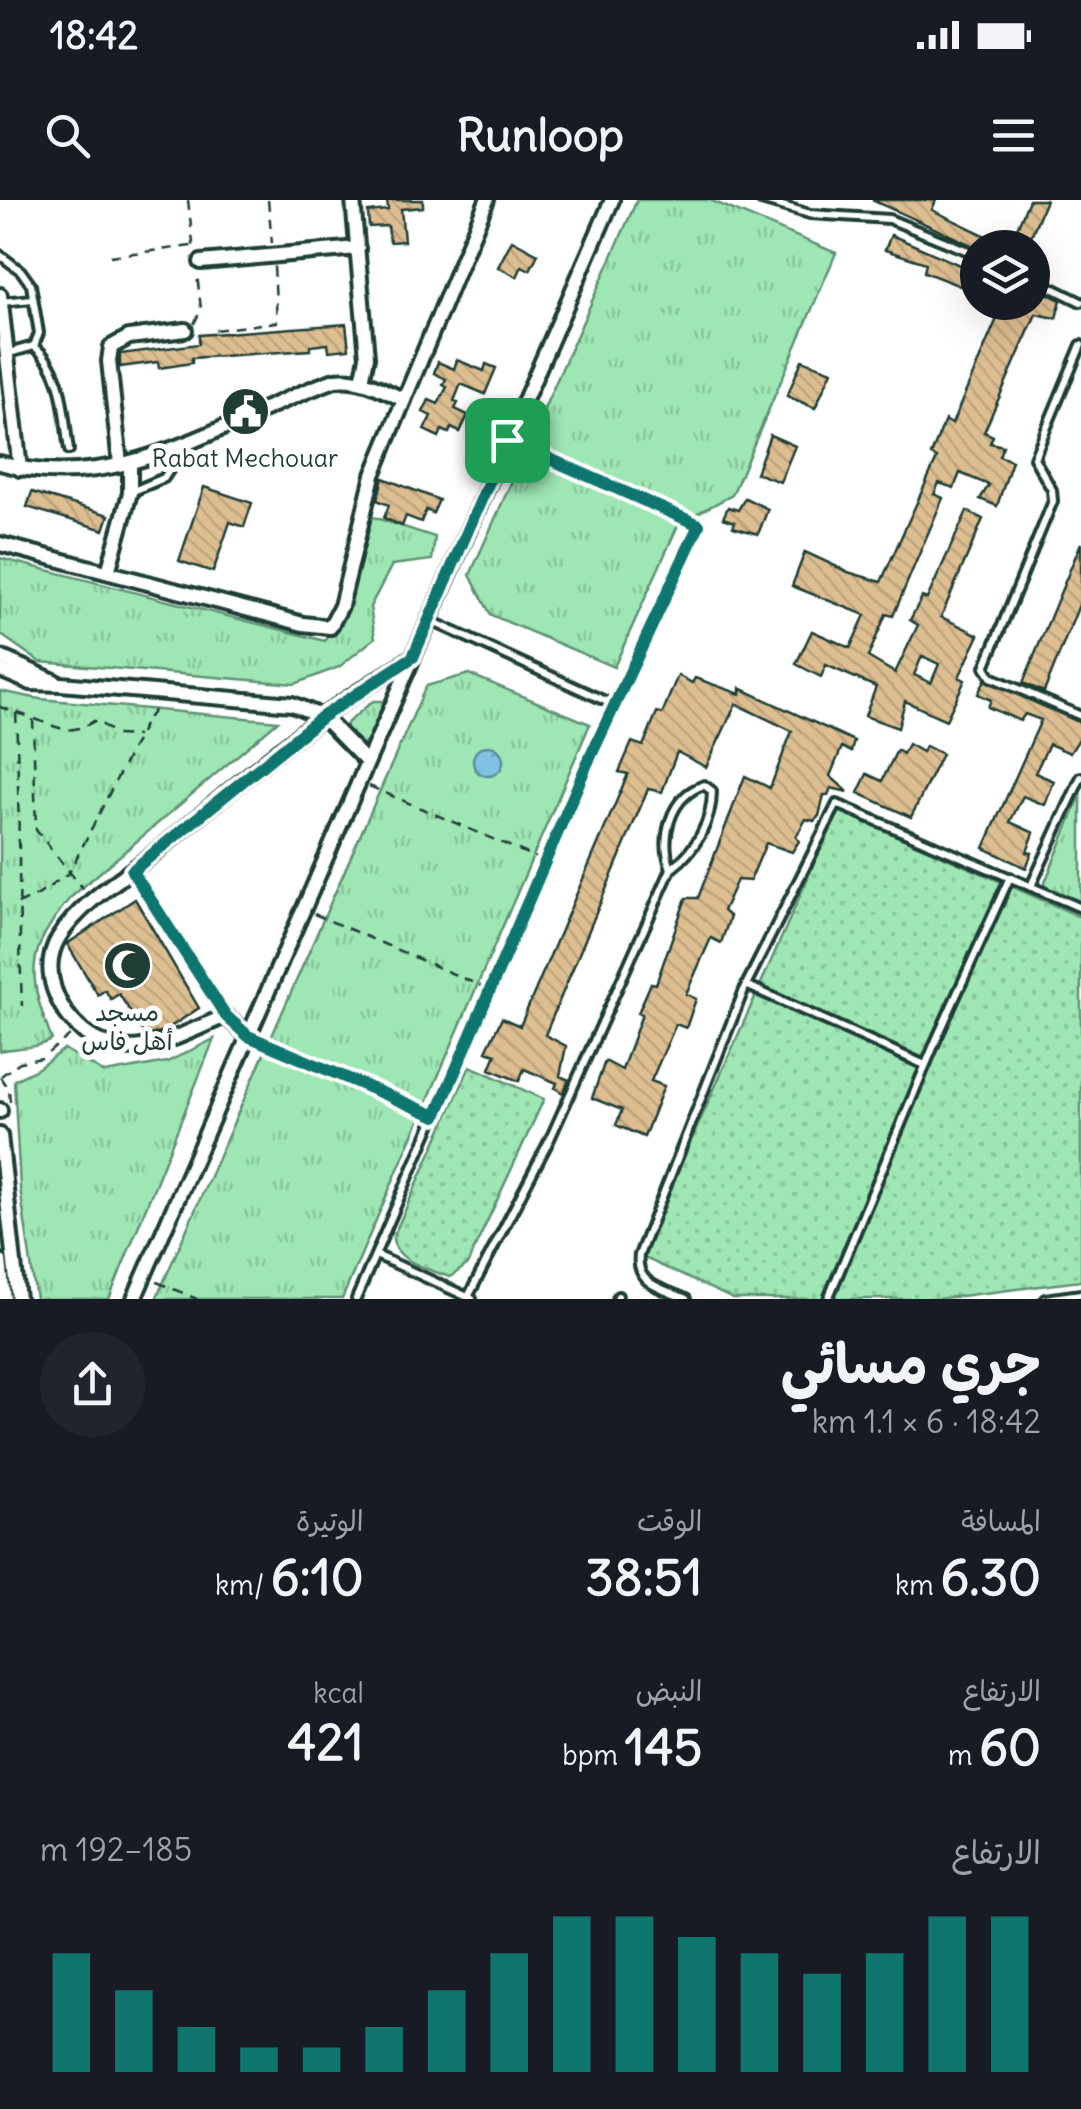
<!DOCTYPE html>
<html lang="ar">
<head>
<meta charset="utf-8">
<style>
	:root { --surface:#171b24; --page:#20242c; --text:#f1f3f6; --muted:#9ea1a6; --accent:#0f766e }
	body { margin:0; font-family:Delius,"Playpen Sans Arabic",sans-serif; background:var(--page); color:var(--text); direction:rtl; height:100vh; display:flex; flex-direction:column; font-size:38px; white-space:nowrap }
	* { box-sizing:border-box; margin:0 }
	p { font-size:32px; color:var(--muted) }
	.icon { flex:none; width:55px; height:55px; fill:none; stroke:currentColor; stroke-width:2; stroke-linecap:round; stroke-linejoin:round }
	.map { position:relative; height:1099px; overflow:hidden; direction:ltr }
	.panel { display:flex; flex-direction:column; background:var(--surface); flex:1 }
	.panel>* { flex:none }
	.buttons { position:absolute; left:960px; top:30px; display:grid; gap:20px }
	.buttons a { display:grid; place-items:center; width:90px; height:90px; border-radius:50%; background:var(--surface); box-shadow:0 10px 40px #0002; font-size:50px }
	.pin { position:absolute; display:grid; place-items:center; width:85px; height:85px; color:#fff; margin:-42px; border-radius:20px; box-shadow:0 5px 15px #0006 }
	.round { display:grid; place-items:center; flex:none; width:105px; height:105px; border-radius:52px; background:var(--page) }
	.head { display:flex; align-items:center; justify-content:space-between; height:170px; padding:0 40px }
	h1 { font-size:55px; font-weight:700; line-height:75px }
	.metrics { display:grid; grid-template-columns:repeat(3,1fr); gap:15px; height:170px; padding:10px 40px }
	.metrics div { display:grid; align-content:center }
	.metrics b { font-size:50px; font-weight:700 }
	.metrics small { font-size:28px; font-weight:400 }
	.metrics p { font-size:28px }
	.chart { height:280px; padding:20px 40px }
	.chart p { display:flex; justify-content:space-between }
	.chart svg { width:100%; height:180px; margin-top:10px; stroke:var(--accent); stroke-width:6 }
	.status { display:flex; justify-content:space-between; align-items:center; height:70px; padding:0 50px; background:var(--surface); direction:ltr }
	.status svg { height:28px; fill:currentColor }
	header { display:flex; justify-content:space-between; align-items:center; height:130px; padding:0 40px; background:var(--surface); font-size:45px; font-weight:700 }
	.map>svg:first-child { display:block }
	.grass { fill:url(#grass-tufts); stroke:#5e9274; stroke-width:2.5 }
	.garden { fill:url(#garden-dots); stroke:#5e9274; stroke-width:2.5 }
	.water { fill:url(#water-ripples); stroke:#5a8d9c; stroke-width:2.5 }
	.building { fill:url(#building-back-hatch); stroke:#1f3d34; stroke-width:2.5; fill-rule:evenodd }
	.lines { fill:none; stroke-linecap:round; stroke-linejoin:round }
	.lane-casing { stroke:#1f3d34; stroke-width:14 }
	.street-casing { stroke:#1f3d34; stroke-width:20 }
	.path { stroke:#1f3d34; stroke-width:2.5; stroke-dasharray:10 8; stroke-linecap:butt }
	.lane { stroke:#fff; stroke-width:6 }
	.street { stroke:#fff; stroke-width:12 }
	.route-casing { stroke:#fff; stroke-width:20 }
	.route { stroke:#0f766e; stroke-width:12 }
	.labels { text-anchor:middle; dominant-baseline:central; stroke-width:10; stroke-linejoin:round; paint-order:stroke }
	.poi-label { font-size:25px; fill:#1f3d34; stroke:#fff }
</style>
</head>
<body>
<div class="status"><b>18:42</b><svg viewBox="0 0 49 12"><path d="M0 12V9h3v3zM5 12V6h3v6zM10 12V3h3v9zM15 12V0h3v12zM26 1h20v11H26zM47 4h2v5h-2z"/></svg></div>
<header><svg class="icon" aria-label="menu" viewBox="0 0 24 24"><path d="M4 6h16M4 12h16M4 18h16"/></svg>Runloop<svg class="icon" aria-label="search" viewBox="0 0 24 24"><circle cx="10" cy="10" r="6"/><path d="M15 15l6 6"/></svg></header>
<div class="map">
<svg width="1081" height="1099" viewBox="0 0 1081 1099">
	<defs>
		<pattern id="grass-tufts" width="24" height="20" patternUnits="userSpaceOnUse" patternTransform="scale(2.5)"><rect width="24" height="20" fill="#9ee6b4"/><path d="M3 7l-1-3M5 7V3M7 7l1-3M15 17l-1-3M17 17v-4M19 17l1-3" fill="none" stroke="#88c69b"/></pattern>
		<pattern id="garden-dots" width="8" height="8" patternUnits="userSpaceOnUse" patternTransform="scale(2.5)"><rect width="8" height="8" fill="#9ee6b4"/><path d="M2 2h.1M6 6h.1" fill="none" stroke="#88c69b" stroke-width="1.8" stroke-linecap="round"/></pattern>
		<pattern id="water-ripples" width="26" height="14" patternUnits="userSpaceOnUse" patternTransform="scale(2.5)"><rect width="26" height="14" fill="#81c2e2"/><path d="M2 4q2-2 4 0t4 0M15 11q2-2 4 0t4 0" fill="none" stroke="#699fb8"/></pattern>
		<pattern id="building-back-hatch" width="6" height="6" patternUnits="userSpaceOnUse" patternTransform="scale(2.5)"><rect width="6" height="6" fill="#ddbe90"/><path d="M-1 5l2 2M0 0l6 6M5-1l2 2" fill="none" stroke="#bda47d"/></pattern>
	</defs>
	<rect width="100%" height="100%" fill="#fff"/>
	<filter id="ink" filterUnits="userSpaceOnUse"><feTurbulence type="fractalNoise" baseFrequency=".01" numOctaves="2"/><feDisplacementMap in="SourceGraphic" scale="20" xChannelSelector="R" yChannelSelector="G"/><feConvolveMatrix kernelMatrix="1 2 1 2 8 2 1 2 1" color-interpolation-filters="sRGB"/></filter>
	<g filter="url(#ink)">
		<!-- grass -->
		<g class="grass">
			<polygon points="637,0 710,0 836,53 732,295 679,323 614,467 491,415 470,375"/>
			<polygon points="370,316 435,337 432,360 392,365 370,407 375,438 339,467 295,484 40,462 0,434 0,358 325,441"/>
			<polygon points="469,474 590,524 342,1099 156,1099 426,486"/>
			<path d="M0 491 40 499 278 521 70 698C25 753 27 775 52 840 35 849 18 847 0 851Z"/>
			<polygon points="373,501 382,501 384,509 370,541 361,544 344,530 348,522"/>
			<polygon points="1081,594 1081,703 1043,687"/>
			<polygon points="214,839 109,1099 36,1099 20,988 14,880 37,869 64,849 105,873 167,862"/>
		</g>
		<!-- garden -->
		<g class="garden">
			<polygon points="838,610 1081,717 1081,1081 937,1099 733,1099 640,1056"/>
			<path d="M470 866 544 899 467 1065 450 1077C430 1070 393 1061 393 1037Z"/>
		</g>
		<!-- water -->
		<circle class="water" cx="488" cy="561" r="15"/>
		<!-- building -->
		<g class="building">
			<polygon points="387,0 423,0 423,7 401,9 404,41 390,42 388,26 369,27 368,12 388,10"/>
			<polygon points="872,0 936,0 932,10 1009,47 1029,0 1046,0 1026,48 978,48"/>
			<polygon points="891,35 978,73 978,87 963,81 960,86 924,72 926,63 885,50"/>
			<polygon points="512,40 538,54 530,70 522,66 517,77 498,67"/>
			<path d="M1032 86 1061 100 1056 118 1036 114 984 232 993 236 990 243 1003 246 999 256 1012 261 997 306 980 299 989 285 960 273 954 288 939 283 934 294 943 298 893 416 886 414 868 457 895 473 918 425 910 420 922 397 927 399 967 311 983 319 941 417 979 435 959 477 965 480 946 520 905 501 898 528 865 516 876 487 826 465 821 477 796 464 812 431 850 448 865 415 792 386 805 352 848 372 881 382 937 258 931 255 945 220 952 224 1004 102H1032ZM922 456 939 464 931 483 914 475Z"/>
			<polygon points="346,124 349,149 329,151 328,144 310,146 310,150 192,158 192,163 159,168 158,162 120,167 120,154 199,144 199,135"/>
			<polygon points="457,160 484,171 486,164 496,168 485,194 461,184 454,201 458,203 455,209 468,215 460,232 451,228 449,233 442,230 439,237 424,230 431,216 423,212 429,200 438,204 447,187 443,185 446,179 434,173 438,162 454,169"/>
			<polygon points="802,160 832,171 815,208 787,196"/>
			<polygon points="770,235 795,246 780,282 756,273"/>
			<polygon points="383,278 439,300 433,313 426,310 421,322 406,316 402,326 384,318 389,305 377,300"/>
			<polygon points="204,287 252,303 244,327 230,322 213,372 179,361"/>
			<polygon points="32,292 109,315 104,330 27,307"/>
			<polygon points="745,298 768,309 758,334 733,327 735,322 723,318 728,307 738,310"/>
			<polygon points="1081,343 1081,400 1044,492 1023,483"/>
			<polygon points="678,475 692,483 695,478 740,494 740,488 854,541 851,552 842,547 830,576 848,592 831,588 828,595 824,595 819,616 814,621 806,619 796,637 799,641 792,652 766,643 750,681 737,680 723,711 730,717 721,743 711,738 686,794 696,799 686,828 676,824 651,881 664,886 644,937 616,925 622,910 592,898 605,861 622,870 642,814 638,813 651,783 656,784 686,698 698,698 745,576 770,588 792,531 736,504 706,567 677,552 662,592 648,589 545,835 566,846 560,876 569,880 563,893 555,888 557,883 524,869 519,881 490,869 496,854 486,851 502,818 520,826 628,574 619,572 632,542 643,546 657,512 662,514"/>
			<polygon points="985,480 1081,523 1081,536 1070,553 1049,544 1035,573 1054,581 1045,605 1023,596 1010,622 1034,633 1027,652 1032,653 1026,668 984,648 1041,520 1025,514 1020,521 988,507 991,500 978,494"/>
			<polygon points="908,544 922,552 926,546 942,554 911,617 858,593 867,574 882,581 897,550 903,554"/>
			<polygon points="135,699 199,808 164,831 146,836 119,794 111,799 105,790 98,795 67,744"/>
		</g>
		<g class="lines">
			<defs>
				<g id="lane">
					<polyline points="761,0 810,14 889,19 978,55"/>
					<polyline points="0,55 21,71 31,85 39,133 34,146 9,153"/>
					<polyline points="1032,78 1081,102"/>
					<polyline points="1,102 33,99"/>
					<polyline points="1081,145 1034,258 1052,290 1053,301 985,467 991,477 1081,516"/>
					<path d="M34 146C65 171 63 213 69 250"/>
					<polyline points="131,292 164,278 184,248"/>
					<polyline points="429,420 614,505"/>
					<polyline points="131,671 225,815"/>
					<polyline points="1031,686 1081,577"/>
					<polyline points="746,785 925,865"/>
					<polyline points="376,1055 472,1099"/>
					<path d="M468 1097 550 939 671 669C696 650 712 622 712 591L704 585C669 597 660 638 671 669"/>
					<polyline points="356,1099 587,564 699,325"/>
					<polyline points="617,1099 618,1096"/>
					<path d="M686 1099C662 1088 635 1085 639 1055L746 785 837 604 1081 708"/>
					<polyline points="828,1099 937,838 1010,677"/>
					<polyline points="1045,1099 1081,1094"/>
				</g>
				<g id="street">
					<polyline points="353,0 367,157 362,181"/>
					<polyline points="201,62 358,48"/>
					<polyline points="0,95 20,269"/>
					<path d="M0 263C120 298 227 218 335 180 361 177 382 189 404 200"/>
					<polyline points="120,264 109,161 111,147 129,137 185,130"/>
					<polyline points="0,344 303,424 330,427 341,406 373,275 487,0"/>
					<polyline points="108,372 130,293 130,263"/>
					<polyline points="0,457 54,481"/>
					<polyline points="0,470 31,483 61,484 292,504 323,517 367,562"/>
					<path d="M248 836 226 816C180 834 130 868 84 832 57 810 39 770 59 737 81 702 124 677 156 652 211 607 265 560 322 517 350 496 381 478 411 458"/>
					<polyline points="0,910 0,911"/>
					<polyline points="0,935 18,1099"/>
					<polyline points="0,1061 4,1099"/>
					<polyline points="134,1099 612,0"/>
				</g>
			</defs>
			<!-- lane casing -->
			<use href="#lane" class="lane-casing"/>
			<!-- street casing -->
			<use href="#street" class="street-casing"/>
			<!-- path -->
			<g class="path">
				<polyline points="188,0 194,51"/>
				<polyline points="268,0 272,43"/>
				<polyline points="110,56 192,46"/>
				<polyline points="194,124 201,109 197,74"/>
				<polyline points="215,130 277,122 274,66"/>
				<polyline points="518,244 689,320"/>
				<polyline points="0,507 33,518 36,630 83,689"/>
				<path d="M16 513C20 611 18 709 22 806"/>
				<path d="M35 519C62 529 70 536 96 520L116 535 137 536"/>
				<polyline points="369,586 537,658"/>
				<polyline points="18,704 38,695 69,673 146,521 159,504"/>
				<polyline points="314,714 481,786"/>
				<polyline points="257,840 425,912"/>
				<polyline points="1,876 20,862 42,858 70,835"/>
				<polyline points="0,877 9,890 10,902"/>
				<polyline points="157,1082 197,1099"/>
			</g>
			<!-- lane -->
			<use href="#lane" class="lane"/>
			<!-- street -->
			<use href="#street" class="street"/>
		</g>
	</g>
	<g class="lines" filter="url(#ink)">
		<defs>
			<polygon id="route" points="507,240 699,325 587,564 436,916 248,836 226,816 132,671 322,517 413,457"/>
		</defs>
		<!-- route casing -->
		<use href="#route" class="route-casing"/>
		<!-- route -->
		<use href="#route" class="route"/>
	</g>
	<!-- icons -->
	<defs>
		<symbol id="civic-disc" viewBox="-11 -11 22 22"><circle r="9.5" fill="#1f3d34" stroke="#fff"/><path d="M-.6-6.5H3V-4.5H.6V-3L4-1V1h2V6H-6V1h2V-1L-.6-3ZM-1.2 2.5V6h2.4V2.5Z" fill="#fff"/></symbol>
		<symbol id="mosque-disc" viewBox="-11 -11 22 22"><circle r="9.5" fill="#1f3d34" stroke="#fff"/><path d="M3.5-4.9A6 6 0 1 0 3.5 4.9A5 5 0 1 1 3.5-4.9Z" fill="#fff"/></symbol>
	</defs>
	<g fill-rule="evenodd">
		<use href="#civic-disc" x="218" y="184" width="55" height="55"/>
		<use href="#mosque-disc" x="100" y="738" width="55" height="55"/>
	</g>
	<g class="labels">
		<!-- poi labels -->
		<g class="poi-label">
			<text x="245" y="258">Rabat Mechouar</text>
			<text x="127" y="812">مسجد<tspan x="127" dy="29">أهل فاس</tspan></text>
		</g>
	</g>
</svg>
<div class="buttons">
<a><svg class="icon" aria-label="layers" viewBox="0 0 24 24"><path d="M12 4l9 5-9 5-9-5zM3 14l9 5 9-5"/></svg></a>
</div>
<div class="pin" style="left:507px;top:240px;background:#1e9e55"><svg class="icon" aria-label="arrive" viewBox="0 0 24 24"><path d="M6 21V4h12l-3 4 3 4H6"/></svg></div>
</div>
<section class="panel">
<div class="head"><div><h1>جري مسائي</h1><p>18:42 · 6 × 1.1 km</p></div><a class="round"><svg class="icon" aria-label="share" viewBox="0 0 24 24"><path d="M12 15V3M7 8l5-5 5 5M5 13v7h14v-7"/></svg></a></div>
<div class="metrics">
<div><p>المسافة</p><b>6.30<small> km</small></b></div>
<div><p>الوقت</p><b>38:51</b></div>
<div><p>الوتيرة</p><b>6:10<small> /km</small></b></div>
</div>
<div class="metrics">
<div><p>الارتفاع</p><b>60<small> m</small></b></div>
<div><p>النبض</p><b>145<small> bpm</small></b></div>
<div><p>kcal</p><b>421</b></div>
</div>
<div class="chart"><p><span>الارتفاع</span>185–192 m</p>
<svg viewBox="0 0 160 44" preserveAspectRatio="none"><path d="M5 44V15M15 44V24M25 44V33M35 44V38M45 44V38M55 44V33M65 44V24M75 44V15M85 44V6M95 44V6M105 44V11M115 44V15M125 44V20M135 44V15M145 44V6M155 44V6"/></svg>
</div>
</section>
</body>
</html>
